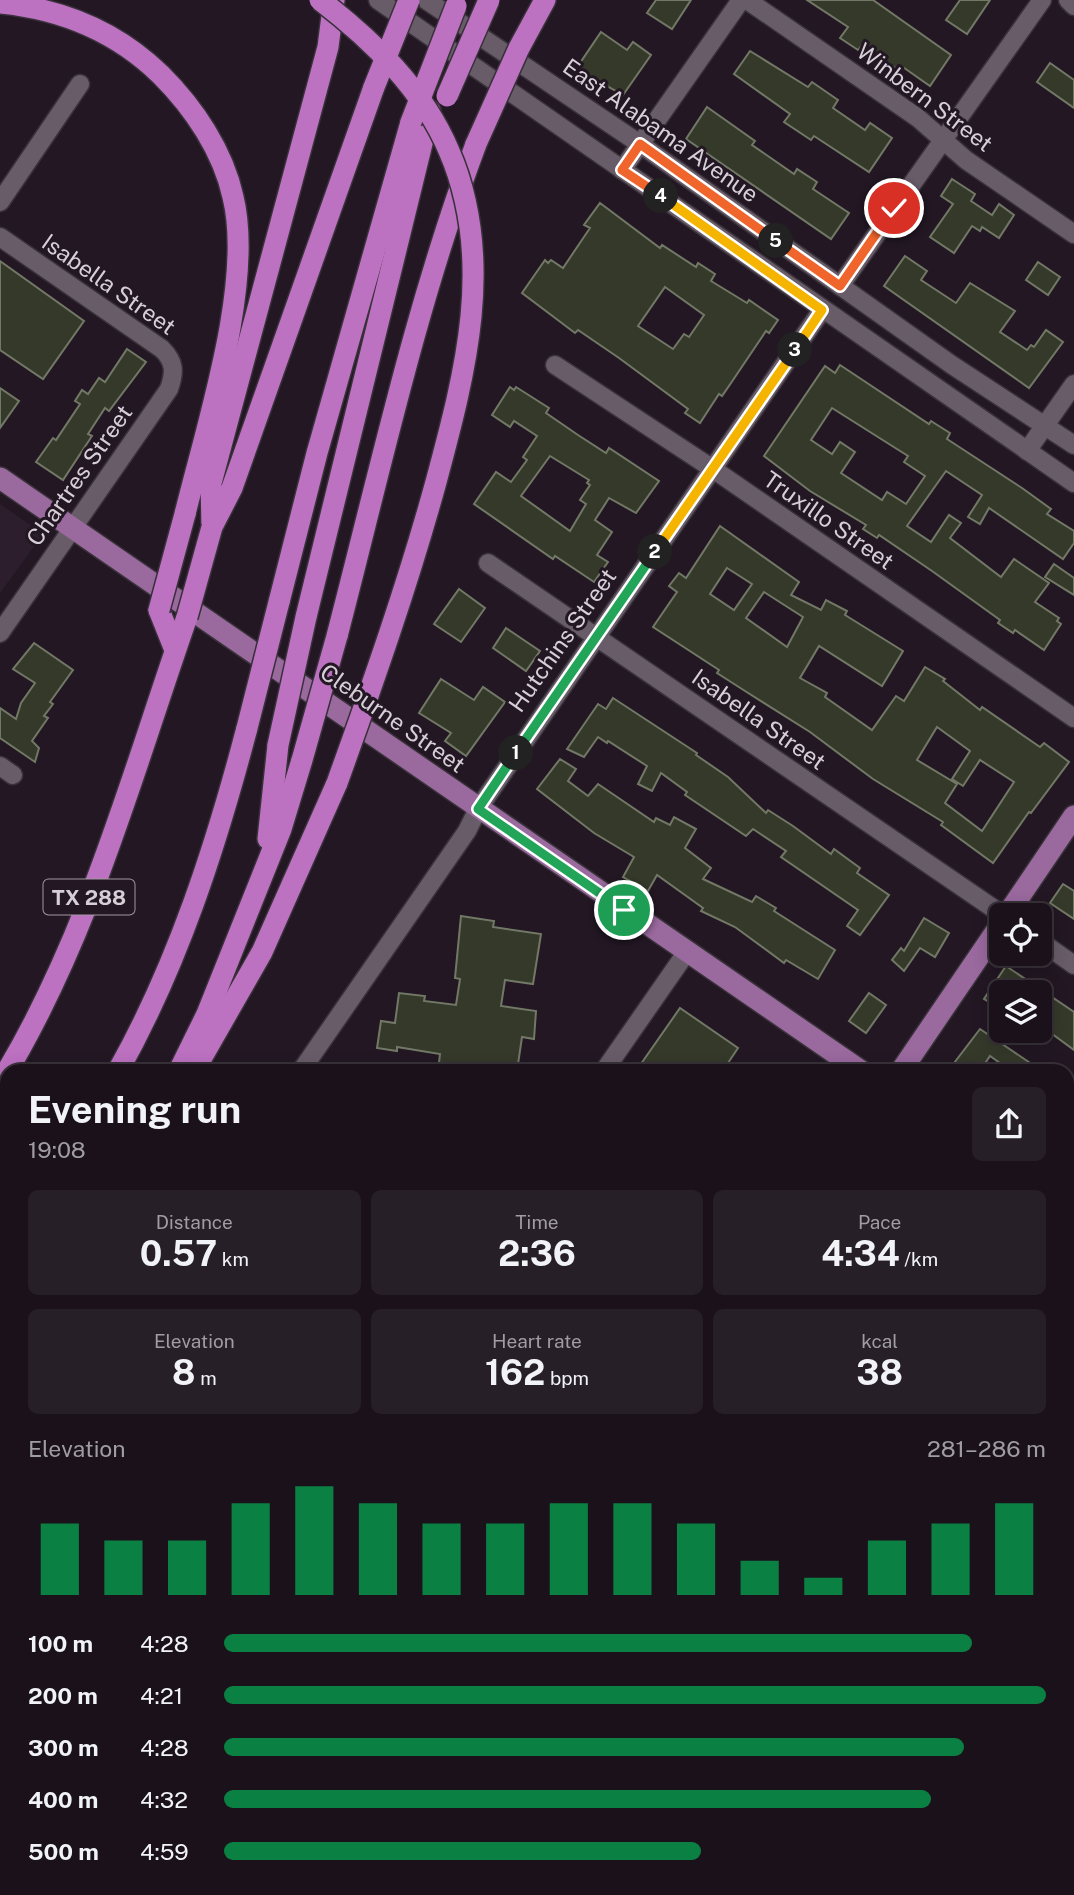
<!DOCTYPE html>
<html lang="en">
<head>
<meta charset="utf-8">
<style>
	:root { --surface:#1a111a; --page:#271f27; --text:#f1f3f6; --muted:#9f9da2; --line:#383139; --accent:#0b8043 }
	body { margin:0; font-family:"Public Sans",sans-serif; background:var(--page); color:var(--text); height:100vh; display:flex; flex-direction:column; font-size:26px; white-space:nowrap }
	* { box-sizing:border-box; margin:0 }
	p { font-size:23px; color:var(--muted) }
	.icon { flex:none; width:38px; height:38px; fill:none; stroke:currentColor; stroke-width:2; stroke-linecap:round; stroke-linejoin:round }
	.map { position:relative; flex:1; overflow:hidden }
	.details { position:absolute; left:0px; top:1064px; width:1074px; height:831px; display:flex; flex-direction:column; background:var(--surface); border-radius:21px 21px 0 0; box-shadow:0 4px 18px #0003,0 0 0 2px var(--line) }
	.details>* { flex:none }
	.fabs { position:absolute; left:989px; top:903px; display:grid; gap:14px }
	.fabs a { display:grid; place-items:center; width:63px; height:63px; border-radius:10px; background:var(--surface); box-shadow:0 4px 18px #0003,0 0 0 2px var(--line); font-size:35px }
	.pin { position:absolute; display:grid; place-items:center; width:60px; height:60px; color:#fff; margin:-30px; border:4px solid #fff; border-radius:50%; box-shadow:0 2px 7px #0007 }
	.km { position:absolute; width:35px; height:35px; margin:-18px; border-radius:50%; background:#222; color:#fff; font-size:19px; line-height:35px; text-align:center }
	.round { display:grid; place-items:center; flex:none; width:74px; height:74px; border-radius:10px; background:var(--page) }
	.overview { display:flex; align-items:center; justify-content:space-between; height:119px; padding:0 28px }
	h1 { font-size:38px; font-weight:700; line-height:52px }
	.metrics { display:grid; grid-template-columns:repeat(3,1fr); gap:10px; height:119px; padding:7px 28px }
	.metrics div { display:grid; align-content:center; border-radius:10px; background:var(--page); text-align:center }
	.metrics b { font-size:35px; font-weight:700 }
	.metrics small { font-size:19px; font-weight:400 }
	.metrics p { font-size:19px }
	.chart { height:196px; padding:14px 28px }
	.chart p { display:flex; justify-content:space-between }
	.chart svg { width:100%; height:126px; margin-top:7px; stroke:var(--accent); stroke-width:6 }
	ul { padding:0 28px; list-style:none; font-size:23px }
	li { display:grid; grid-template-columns:112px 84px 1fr; align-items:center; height:52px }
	li i { height:18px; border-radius:9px; background:var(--accent) }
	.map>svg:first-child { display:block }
	.built { fill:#2d1e2e }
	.building { fill:#35392a; stroke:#727866; stroke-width:2; fill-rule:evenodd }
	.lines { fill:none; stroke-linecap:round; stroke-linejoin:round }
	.minor-casing { stroke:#383139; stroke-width:21 }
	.major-casing { stroke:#383139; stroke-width:24 }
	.highway-casing { stroke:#383139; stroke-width:24 }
	.minor { stroke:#685c69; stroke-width:18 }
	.major { stroke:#9a699e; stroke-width:21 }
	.highway { stroke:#bc71c1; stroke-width:21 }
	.highway-bridge-casing { stroke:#383139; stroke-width:24; stroke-linecap:butt }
	.highway-bridge { stroke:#bc71c1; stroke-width:21 }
	.split-1-casing { stroke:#fff; stroke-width:14 }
	.split-2-casing { stroke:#fff; stroke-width:14 }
	.split-3-casing { stroke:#fff; stroke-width:14 }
	.split-4-casing { stroke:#fff; stroke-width:14 }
	.split-5-casing { stroke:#fff; stroke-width:14 }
	.split-6-casing { stroke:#fff; stroke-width:14 }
	.split-1 { stroke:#22a559; stroke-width:9 }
	.split-2 { stroke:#22a559; stroke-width:9 }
	.split-3 { stroke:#f5b400; stroke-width:9 }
	.split-4 { stroke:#f5b400; stroke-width:9 }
	.split-5 { stroke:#f0652b; stroke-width:9 }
	.split-6 { stroke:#f0652b; stroke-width:9 }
	.labels { text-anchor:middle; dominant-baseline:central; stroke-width:6; stroke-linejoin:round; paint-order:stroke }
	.shield { fill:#221723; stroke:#a198a1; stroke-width:2 }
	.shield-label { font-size:21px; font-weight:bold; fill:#d7cfd7 }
	.street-label { font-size:23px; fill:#d7cfd7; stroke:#221723 }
</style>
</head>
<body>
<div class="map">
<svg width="1074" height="1895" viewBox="0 0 1074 1895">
	<rect width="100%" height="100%" fill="#221723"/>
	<!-- built -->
	<polygon class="built" points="0,504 43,534 0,593"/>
	<!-- building -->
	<g class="building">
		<polygon points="656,0 691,0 672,29 647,13"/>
		<polygon points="807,0 873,0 951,55 930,86 900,65 897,69 862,45 858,50 840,38 848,27"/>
		<polygon points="960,0 990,0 967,34 946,20"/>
		<polygon points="601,32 627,50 633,42 651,55 623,95 576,69"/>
		<polygon points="750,51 808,87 812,82 838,100 833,108 865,130 870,123 892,138 869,172 814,136 811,140 784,122 790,114 734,74"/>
		<polygon points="1050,63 1074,80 1074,108 1037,82"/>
		<polygon points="707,107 755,141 752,145 794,174 797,169 817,182 813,189 849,213 831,239 686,139"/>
		<polygon points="952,179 975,194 971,201 992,215 999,204 1014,215 999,238 982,227 980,231 972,226 954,253 930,237 953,204 941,196"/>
		<path d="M600 203 660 248 662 245 696 267 698 263 715 274 711 281 747 303 749 300 778 320 769 333 766 331 731 383 722 396 719 394 700 423 685 413 688 409 619 358 578 330 575 333 522 293 545 260 548 263 551 260 563 268 590 228 584 225ZM665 287 704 315 689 337 684 334 673 349 638 326Z"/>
		<polygon points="905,256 927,271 921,280 956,303 970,283 1015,311 1000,332 1027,350 1031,345 1034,347 1046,330 1063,342 1029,388 884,286"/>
		<polygon points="0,261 84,321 43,379 0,350"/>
		<polygon points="1038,262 1060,277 1048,295 1026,280"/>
		<polygon points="127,349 146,362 109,411 105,408 88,434 92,436 63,480 36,462 53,438 56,440 80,404 75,401 82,390 88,394 99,378 105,382"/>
		<path d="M840 365 929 424 931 421 950 433 947 439 1022 488 1051 509 1047 514 1074 531V543L1063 559 989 508 980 524 968 517 982 495 946 471 907 526 931 542 949 515 961 523 950 538 1001 577 1014 559 1049 583 1035 602 1059 618 1057 621 1061 624 1044 650 1015 630 1013 633 998 623 1000 620 932 571 879 535 877 538 863 529 866 525 810 491 764 456 825 366 835 373ZM832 408 908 456 904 462 925 476 906 504 887 492 882 500 841 473 855 452 840 442 832 454 811 440Z"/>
		<path d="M510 387 514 390 516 387 549 408 546 413 578 435 606 453 609 448 659 481 636 513 609 498 595 520 612 532 597 555 608 562 594 582 555 556 553 559 474 504 496 472 511 482 527 460 523 457 537 436 514 421 510 427 492 415ZM550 456 589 480 587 483 590 485 580 500 586 504 570 531 521 496Z"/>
		<polygon points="0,388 19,401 0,428"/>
		<path d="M720 526 799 582 791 595 821 610 826 600 847 611 845 615 903 651 882 686 819 646 800 678 827 693 825 697 872 730 896 696 904 701 925 667 945 679 943 681 980 710 982 707 1040 747 1044 743 1069 762 1031 813 1029 812 993 863 941 825 943 822 873 779 810 732 745 691 717 673 719 670 653 627 677 592 669 586 679 573 686 578ZM727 568 752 584 734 610 710 594ZM764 592 803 617 787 647 746 618ZM937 727 970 751 952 779 963 786 980 760 1014 782 982 831 945 803 957 784 917 760Z"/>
		<polygon points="1054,564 1074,578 1074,595 1045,577"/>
		<polygon points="459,589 485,608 461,642 434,624"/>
		<polygon points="506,628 540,651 526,671 493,648"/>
		<polygon points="34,643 73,670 50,702 53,704 44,716 48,718 32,741 39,748 35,762 0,738 0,708 16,719 21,703 35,683 13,669"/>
		<polygon points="441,679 474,700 483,687 505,702 466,756 445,741 451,733 419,713"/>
		<polygon points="613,698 697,753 696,755 728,777 766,813 768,810 793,826 831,854 834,849 860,868 857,873 889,895 860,935 847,926 858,910 781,857 786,851 753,829 746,836 685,795 687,792 661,773 652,791 638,784 647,766 608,741 607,743 598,737 584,757 567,749 598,704 606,709"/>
		<polygon points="560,759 576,769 568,781 588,796 598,784 654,822 656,818 670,825 674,817 696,829 685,848 711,868 703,879 752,902 756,896 776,908 774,911 835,950 818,979 786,960 784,963 735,927 701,911 703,908 657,875 648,891 623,877 634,857 594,833 537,789"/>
		<polygon points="1063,884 1074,891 1074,919 1050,903"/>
		<polygon points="461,916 494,921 493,927 541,934 533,984 505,980 501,1006 536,1011 534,1039 522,1037 517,1071 438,1071 440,1054 397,1047 397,1051 377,1048 381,1021 395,1023 399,993 425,996 424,1001 456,1005 460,979 455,978"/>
		<polygon points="924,918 949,933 935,957 920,948 904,971 892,960 901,948 904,951"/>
		<polygon points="1006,966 1074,1012 1074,1050 1040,1025 1040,992 1001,992 1001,1009 984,999"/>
		<polygon points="869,993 886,1005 866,1033 849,1021"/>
		<polygon points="680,1008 738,1048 728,1063 722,1071 636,1071"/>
		<polygon points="980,1029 1042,1071 1011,1071 990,1056 980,1071 948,1071"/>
	</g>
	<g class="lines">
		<defs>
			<g id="minor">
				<polyline points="378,0 1074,483"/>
				<polyline points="426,0 640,144 952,365 1074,445"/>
				<polyline points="747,0 918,118 966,160 1074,234"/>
				<polyline points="1068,0 1074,6"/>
				<polyline points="622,170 741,0"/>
				<polyline points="0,202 80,84"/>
				<path d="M0 237 162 349C175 362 175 372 169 389L0 633"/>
				<polyline points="840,286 1042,0"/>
				<polyline points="555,365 713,469 1074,718"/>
				<polyline points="1027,451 1074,384"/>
				<polyline points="488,563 1003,915"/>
				<polyline points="0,766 13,775"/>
				<polyline points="1040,941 1074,965"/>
				<polyline points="301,1071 467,831 478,809 822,310"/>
				<polyline points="604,1071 686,953"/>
				<polyline points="0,1234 7,1239"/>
				<polyline points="1068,1471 1074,1476"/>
				<polyline points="1068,1698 1074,1688"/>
				<polyline points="1068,1717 1074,1722"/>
				<polyline points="0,1729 7,1734"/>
				<polyline points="228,1888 237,1895"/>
				<polyline points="582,1888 592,1895"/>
				<polyline points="947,1888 957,1895"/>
				<polyline points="931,1895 936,1888"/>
			</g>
			<g id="major">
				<polyline points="0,478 861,1071"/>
				<polyline points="1007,915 1074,816"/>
				<polyline points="901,1071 1001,924"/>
				<polyline points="1068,1214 1074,1218"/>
				<polyline points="0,1515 7,1505"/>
				<polyline points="330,1895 335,1888"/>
			</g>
			<g id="highway">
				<path d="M0 3C61 9 117 32 161 75 194 108 223 151 233 197 254 282 206 428 185 514"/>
				<polyline points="519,48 545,0"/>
				<polyline points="213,525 232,488 374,87"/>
				<polyline points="212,527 211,483 328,47 334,0"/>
				<polyline points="279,602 317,453 411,122"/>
				<polyline points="159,610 175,650"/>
				<polyline points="306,617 430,111"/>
				<path d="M337 636C380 471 416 304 476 144"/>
				<polyline points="268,839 278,745"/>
				<path d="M118 1071C178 964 216 846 247 728"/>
				<polyline points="179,1071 207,1014 281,829 302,760"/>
				<polyline points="194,1071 262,952 337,783"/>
				<path d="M0 1083C88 940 132 774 187 617"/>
				<polyline points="0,1261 7,1251"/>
				<polyline points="0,1356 7,1346"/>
			</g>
		</defs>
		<!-- minor casing -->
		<use href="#minor" class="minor-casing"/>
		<!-- major casing -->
		<use href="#major" class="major-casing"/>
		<!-- highway casing -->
		<use href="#highway" class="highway-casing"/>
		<!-- minor -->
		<use href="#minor" class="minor"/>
		<!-- major -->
		<use href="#major" class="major"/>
		<!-- highway -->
		<use href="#highway" class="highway"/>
		<defs>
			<g id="highway-bridge">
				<path d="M320 0C372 40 423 89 449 151 496 259 465 374 436 482 408 584 373 683 337 783"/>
				<polyline points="374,87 409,0"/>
				<polyline points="447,96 489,0"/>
				<polyline points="411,122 456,6"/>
				<polyline points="476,144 519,48"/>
				<polyline points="159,610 185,514"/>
				<polyline points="187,617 212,527"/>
				<polyline points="247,728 279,602"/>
				<polyline points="278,745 306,617"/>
				<polyline points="302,760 337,636"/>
			</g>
		</defs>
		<!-- highway-bridge casing -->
		<use href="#highway-bridge" class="highway-bridge-casing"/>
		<!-- highway-bridge -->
		<use href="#highway-bridge" class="highway-bridge"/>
	</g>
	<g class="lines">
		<defs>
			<polyline id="split-1" points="516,753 478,809 624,910"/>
			<polyline id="split-2" points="516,753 655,552"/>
			<polyline id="split-3" points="655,552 795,350"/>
			<polyline id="split-4" points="661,196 822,310 795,350"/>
			<polyline id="split-5" points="661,196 622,170 640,144 776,241"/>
			<polyline id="split-6" points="776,241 840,286 894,208"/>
		</defs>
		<!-- split-1 casing -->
		<use href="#split-1" class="split-1-casing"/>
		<!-- split-2 casing -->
		<use href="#split-2" class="split-2-casing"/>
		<!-- split-3 casing -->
		<use href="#split-3" class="split-3-casing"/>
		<!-- split-4 casing -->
		<use href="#split-4" class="split-4-casing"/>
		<!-- split-5 casing -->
		<use href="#split-5" class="split-5-casing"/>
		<!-- split-6 casing -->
		<use href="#split-6" class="split-6-casing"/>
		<!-- split-1 -->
		<use href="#split-1" class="split-1"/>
		<!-- split-2 -->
		<use href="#split-2" class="split-2"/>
		<!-- split-3 -->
		<use href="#split-3" class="split-3"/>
		<!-- split-4 -->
		<use href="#split-4" class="split-4"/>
		<!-- split-5 -->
		<use href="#split-5" class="split-5"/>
		<!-- split-6 -->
		<use href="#split-6" class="split-6"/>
	</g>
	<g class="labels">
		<!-- shield labels -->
		<rect class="shield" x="43.5" y="879.5" width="91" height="35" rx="5"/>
		<g class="shield-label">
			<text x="89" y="897">TX 288</text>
		</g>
		<!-- street labels -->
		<g class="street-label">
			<text transform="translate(925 97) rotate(37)">Winbern Street</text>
			<text transform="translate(661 130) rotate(35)">East Alabama Avenue</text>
			<text transform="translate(109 284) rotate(35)">Isabella Street</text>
			<text transform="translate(79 475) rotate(-55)">Chartres Street</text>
			<text transform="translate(829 520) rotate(35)">Truxillo Street</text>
			<text transform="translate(562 640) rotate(-55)">Hutchins Street</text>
			<text transform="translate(393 718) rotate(35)">Cleburne Street</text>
			<text transform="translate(759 719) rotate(35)">Isabella Street</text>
		</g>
	</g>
</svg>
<div class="fabs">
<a><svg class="icon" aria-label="locate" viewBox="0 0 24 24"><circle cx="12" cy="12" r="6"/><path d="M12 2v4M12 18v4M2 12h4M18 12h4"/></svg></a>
<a><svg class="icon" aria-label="layers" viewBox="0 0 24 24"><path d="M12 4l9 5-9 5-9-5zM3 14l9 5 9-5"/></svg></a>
</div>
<div class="pin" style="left:624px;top:910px;background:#1e9e55"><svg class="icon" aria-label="arrive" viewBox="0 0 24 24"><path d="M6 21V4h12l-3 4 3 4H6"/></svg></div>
<div class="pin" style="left:894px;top:208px;background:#d93025"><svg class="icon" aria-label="check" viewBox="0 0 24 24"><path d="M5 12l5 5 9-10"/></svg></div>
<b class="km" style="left:516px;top:753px">1</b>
<b class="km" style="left:655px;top:552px">2</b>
<b class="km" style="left:795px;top:350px">3</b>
<b class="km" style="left:661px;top:196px">4</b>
<b class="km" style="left:776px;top:241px">5</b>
<section class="details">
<div class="overview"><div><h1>Evening run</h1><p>19:08</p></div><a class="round"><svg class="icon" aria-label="share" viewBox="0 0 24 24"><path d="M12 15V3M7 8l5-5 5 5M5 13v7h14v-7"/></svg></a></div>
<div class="metrics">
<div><p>Distance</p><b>0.57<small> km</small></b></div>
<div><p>Time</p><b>2:36</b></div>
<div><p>Pace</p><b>4:34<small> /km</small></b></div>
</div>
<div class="metrics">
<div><p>Elevation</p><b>8<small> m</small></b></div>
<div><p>Heart rate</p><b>162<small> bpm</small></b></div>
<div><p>kcal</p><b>38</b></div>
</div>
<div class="chart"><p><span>Elevation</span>281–286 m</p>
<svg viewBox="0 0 160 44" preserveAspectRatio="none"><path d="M5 44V19M15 44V25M25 44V25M35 44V12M45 44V6M55 44V12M65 44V19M75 44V19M85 44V12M95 44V12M105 44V19M115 44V32M125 44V38M135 44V25M145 44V19M155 44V12"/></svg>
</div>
<ul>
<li><b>100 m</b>4:28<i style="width:91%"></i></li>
<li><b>200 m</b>4:21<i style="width:100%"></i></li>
<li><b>300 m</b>4:28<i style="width:90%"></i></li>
<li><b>400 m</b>4:32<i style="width:86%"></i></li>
<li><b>500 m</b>4:59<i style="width:58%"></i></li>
</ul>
</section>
</div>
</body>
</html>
